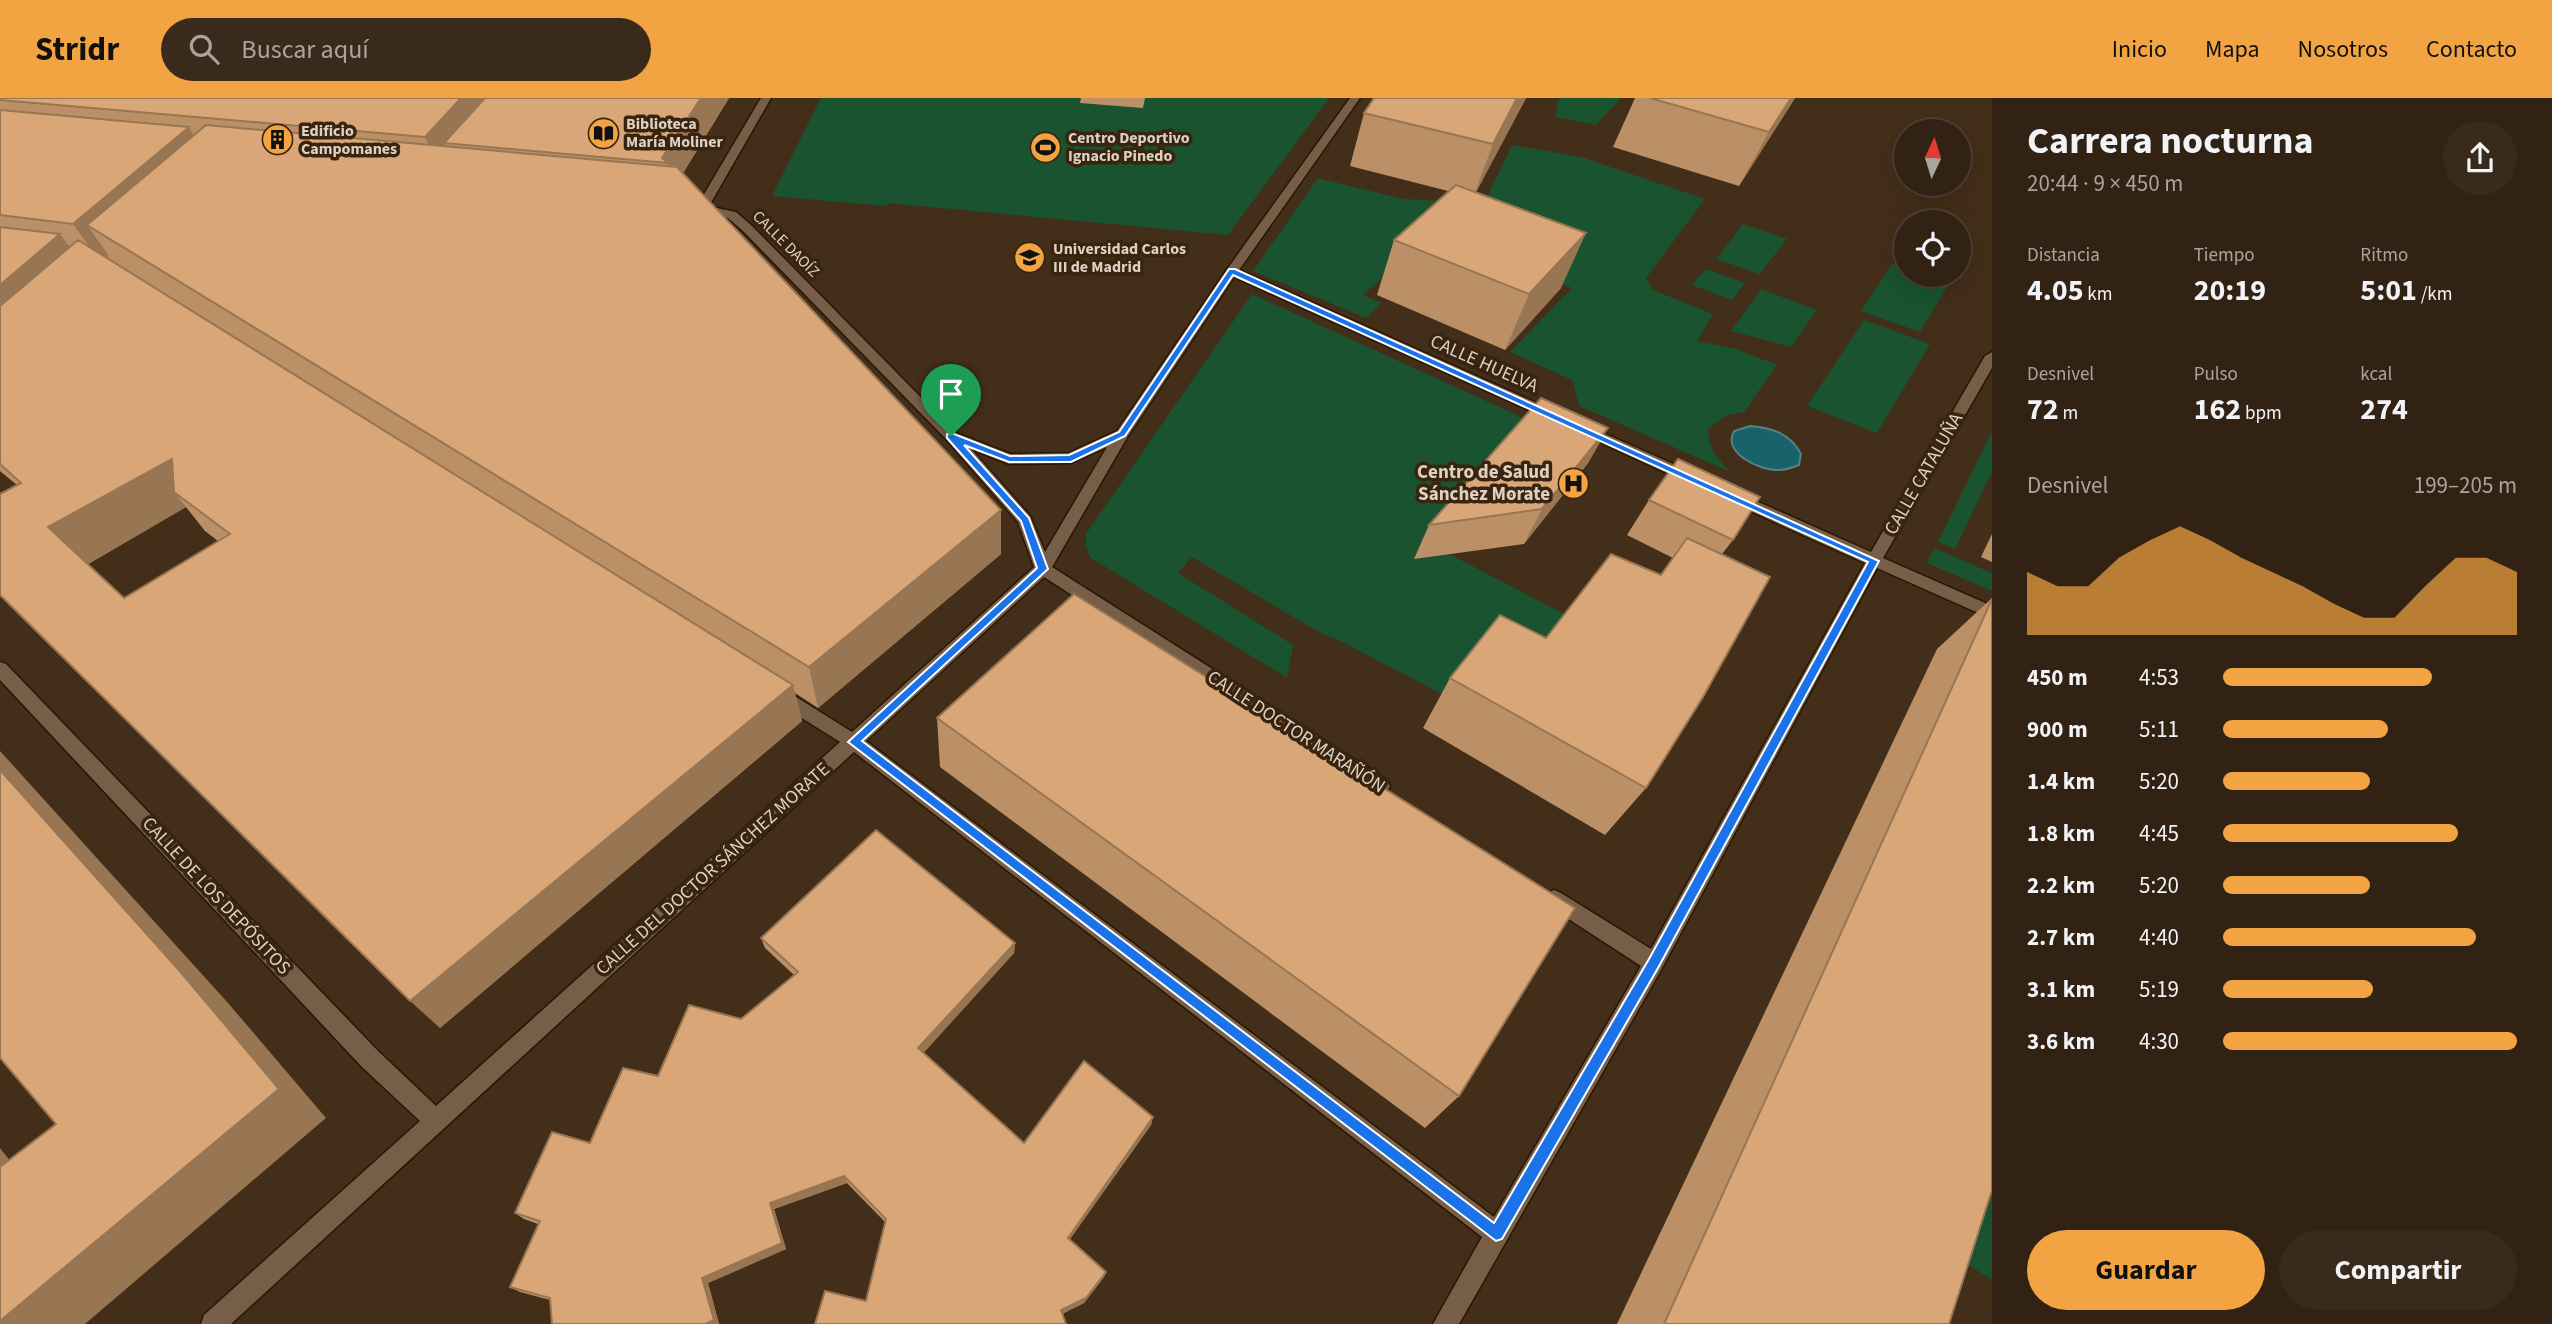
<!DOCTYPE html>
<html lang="es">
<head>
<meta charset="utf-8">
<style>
	:root { --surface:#322213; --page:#3a2a1c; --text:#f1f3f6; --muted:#a8a4a0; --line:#4d3f33; --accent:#f3a442 }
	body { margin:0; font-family:"Source Sans 3",sans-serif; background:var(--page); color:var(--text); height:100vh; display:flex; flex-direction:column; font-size:26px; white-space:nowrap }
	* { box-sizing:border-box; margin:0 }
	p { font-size:23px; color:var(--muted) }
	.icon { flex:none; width:38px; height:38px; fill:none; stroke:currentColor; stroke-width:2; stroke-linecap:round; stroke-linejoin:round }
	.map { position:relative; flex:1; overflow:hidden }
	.sheet { display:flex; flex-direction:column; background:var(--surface); width:560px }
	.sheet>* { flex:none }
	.needle { width:46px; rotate:4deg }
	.fabs { position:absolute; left:1894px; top:21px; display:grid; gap:14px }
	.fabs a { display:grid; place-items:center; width:77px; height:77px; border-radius:50%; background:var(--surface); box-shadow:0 7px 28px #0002,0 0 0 2px var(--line); font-size:35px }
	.pin { position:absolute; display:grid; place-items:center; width:60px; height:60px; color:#fff; margin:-72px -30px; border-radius:50% 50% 50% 0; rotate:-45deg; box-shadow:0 0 7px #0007 }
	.pin .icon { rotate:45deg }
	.round { display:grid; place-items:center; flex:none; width:74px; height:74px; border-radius:37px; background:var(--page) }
	.headline { display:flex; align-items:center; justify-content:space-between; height:119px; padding:0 35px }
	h1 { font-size:38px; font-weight:700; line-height:52px }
	.metrics { display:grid; grid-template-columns:repeat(3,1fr); gap:10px; height:119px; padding:7px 35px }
	.metrics div { display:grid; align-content:center }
	.metrics b { font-size:30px; font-weight:700 }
	.metrics small { font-size:19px; font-weight:400 }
	.metrics p { font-size:19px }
	.chart { height:196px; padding:14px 35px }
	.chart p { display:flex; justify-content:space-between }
	.chart svg { width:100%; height:126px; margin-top:7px; fill:var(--accent); opacity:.7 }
	.action { display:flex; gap:14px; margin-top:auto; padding:14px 35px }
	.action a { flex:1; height:80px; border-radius:42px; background:var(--accent); color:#111; font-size:28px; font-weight:700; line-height:80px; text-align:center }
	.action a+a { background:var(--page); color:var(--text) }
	ul { padding:0 35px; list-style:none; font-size:23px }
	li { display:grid; grid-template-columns:112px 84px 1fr; align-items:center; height:52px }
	li i { height:18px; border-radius:9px; background:var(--accent) }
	header { display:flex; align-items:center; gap:42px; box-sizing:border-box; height:98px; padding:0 35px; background:var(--accent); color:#111 }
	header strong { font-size:33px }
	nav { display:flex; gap:38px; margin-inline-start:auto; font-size:24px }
	.search { width:490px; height:63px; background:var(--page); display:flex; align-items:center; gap:18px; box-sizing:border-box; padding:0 24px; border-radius:38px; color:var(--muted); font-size:26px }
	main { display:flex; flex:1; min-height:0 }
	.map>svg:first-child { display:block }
	.green { fill:#19532f }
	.water { fill:#1a626a; stroke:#558385; stroke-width:2 }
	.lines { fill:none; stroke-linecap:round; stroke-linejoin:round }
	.pedestrian-casing { stroke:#291602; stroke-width:3 }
	.minor-casing { stroke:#291602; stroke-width:3 }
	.pedestrian { fill:#765e48; fill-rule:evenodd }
	.minor { fill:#765e48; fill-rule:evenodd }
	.wall { fill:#bb9066; fill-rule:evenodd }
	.shaded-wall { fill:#987553 }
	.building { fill:#d9a777; stroke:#987553; stroke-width:2; fill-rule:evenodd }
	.route { fill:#1a73e8; stroke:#fff; stroke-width:2; fill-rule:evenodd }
	.labels { text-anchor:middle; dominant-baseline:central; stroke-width:7; stroke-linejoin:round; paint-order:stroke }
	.far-poi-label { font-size:16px; font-weight:bold; fill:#ded1c4; stroke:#38240f; text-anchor:start }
	.far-street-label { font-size:16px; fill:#ded1c4; stroke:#38240f }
	.street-label { font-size:19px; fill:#ded1c4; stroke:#38240f }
	.poi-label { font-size:19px; font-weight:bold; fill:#ded1c4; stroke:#38240f; text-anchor:end }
</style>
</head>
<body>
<header>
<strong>Stridr</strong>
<div class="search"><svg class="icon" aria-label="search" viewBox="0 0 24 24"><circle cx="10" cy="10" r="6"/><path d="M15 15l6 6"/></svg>Buscar aquí</div>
<nav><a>Inicio</a><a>Mapa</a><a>Nosotros</a><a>Contacto</a></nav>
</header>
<main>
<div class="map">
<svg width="1992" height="1226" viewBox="0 0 1992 1226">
	<rect width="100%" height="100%" fill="#432e19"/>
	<!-- green -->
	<g class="green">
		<polygon points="821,0 1329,0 1228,137 888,105 886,108 772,98"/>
		<polygon points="1559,0 1621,0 1596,27 1555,19"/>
		<path d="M1512 47 1581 59 1705 101 1646 180 1653 192 1713 216 1697 243 1736 251 1777 267 1744 314 1727 317 1708 331C1709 351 1718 363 1733 375L1579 308 1573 284 1570 281 1510 254 1572 190 1432 136 1363 197 1381 205 1366 220 1253 173 1318 80 1403 101 1484 105Z"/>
		<polygon points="1743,126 1787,141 1760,176 1716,161"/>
		<polygon points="1893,165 1906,169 1906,177 1928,177 1950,184 1920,234 1861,213"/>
		<polygon points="1706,171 1745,185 1732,202 1692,187"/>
		<polygon points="1761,191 1817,212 1791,249 1731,233"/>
		<polygon points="1252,196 1534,325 1428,445 1570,519 1532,569 1447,599 1337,541 1322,536 1192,459 1178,475 1293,547 1287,580 1091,460 1086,449 1086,436"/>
		<polygon points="1864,222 1930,246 1877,335 1807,308"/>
		<polygon points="1992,333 1992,374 1955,451 1938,444"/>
		<polygon points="1934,450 1992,475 1992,493 1927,465"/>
		<polygon points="1992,1039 1992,1182 1953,1157"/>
	</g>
	<!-- water -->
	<path class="water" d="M1750 328C1772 330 1790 335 1801 356L1799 367C1792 370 1785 372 1777 372 1759 372 1722 355 1734 333Z"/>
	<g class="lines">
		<defs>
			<polygon id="pedestrian" points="761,0 771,0 709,108 699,110 697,108"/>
			<g id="minor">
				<path d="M1350 0H1360L1239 172 1559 315V321H1549L1234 179 1128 338 1052 469 1387 682 1390 688 1387 694 1381 696 1375 694 1044 479 866 643 1494 1119 1641 868 1547 807 1544 801 1547 795 1554 792 1561 795 1651 851 1865 465 1728 403 1725 399 1733 394 1738 395 1871 454 1985 258 1992 254V270L1883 460 1992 508V521L1877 470 1661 872 1459 1226H1433L1482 1139 854 654 231 1226H201L204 1217 420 1023 362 969 0 582V564L6 566 378 953 436 1008 840 644 773 602 770 597 773 592H785L852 634 1034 469 1018 424 946 341 744 134 728 120 693 109V105L736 114 752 128 956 335 1010 356 1069 355 1117 333 1228 170ZM1107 349 1045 454 1030 418 971 351 1009 366 1071 365Z"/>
				<polygon points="1583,326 1696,376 1698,380 1696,384 1686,384 1578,334 1576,331"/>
			</g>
		</defs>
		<!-- pedestrian casing -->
		<use href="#pedestrian" class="pedestrian-casing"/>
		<!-- minor casing -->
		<use href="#minor" class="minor-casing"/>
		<!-- pedestrian -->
		<use href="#pedestrian" class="pedestrian"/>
		<!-- minor -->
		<use href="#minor" class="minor"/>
	</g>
	<!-- wall -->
	<g class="wall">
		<path d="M0 0H729L683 75 1001 456 818 610 795 595 802 623 440 930 17 387 0 373ZM186 409 205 433 218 443 124 500 88 466Z"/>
		<polygon points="1081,0 1145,0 1143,10 1080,5"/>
		<polygon points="1526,0 1476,94 1561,190 1505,252 1377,197 1394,142 1448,93 1350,68 1364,15"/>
		<polygon points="1635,0 1795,0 1739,88 1613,49"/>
		<polygon points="1608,330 1588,365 1524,446 1414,461 1429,427"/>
		<polygon points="1649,402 1733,442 1722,456 1646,690 1605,737 1423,630 1450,580 1546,540 1661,477 1673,460 1627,437"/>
		<polygon points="1992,436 1992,464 1981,459"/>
		<polygon points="1992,500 1992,1092 1949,1226 1617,1226 1937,551"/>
		<polygon points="937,620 1459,998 1425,1030 940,669"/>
		<polygon points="761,840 1015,845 1014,855 923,955 1024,1045 1153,1019 1151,1027 1070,1141 1106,1174 1104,1179 1084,1205 1062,1216 866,1203 885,1124 847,1085 774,1111 786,1151 708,1185 719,1226 552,1226 550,1202 520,1194 510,1189 538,1126 524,1121 515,1115 658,978 741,921 794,877 765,850"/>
	</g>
	<!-- shaded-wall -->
	<g class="shaded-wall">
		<polygon points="461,0 485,0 444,45 452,65 441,78 425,39"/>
		<polygon points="701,0 729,0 674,90 668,65 662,60"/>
		<polygon points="1517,0 1526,0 1473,100 1493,46"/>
		<polygon points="1791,0 1795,0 1739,88 1769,34"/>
		<polygon points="189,29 211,68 87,127 109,158 101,165 73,126"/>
		<polygon points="1586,135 1561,190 1505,252 1529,196"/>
		<polygon points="60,136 89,176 0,255 0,187"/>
		<polygon points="1608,330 1588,365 1524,446 1542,411"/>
		<polygon points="172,361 174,394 186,409 85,468 48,429"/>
		<polygon points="1001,412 1001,456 818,610 809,569"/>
		<polygon points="793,587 802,623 440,930 410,903"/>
		<polygon points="0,653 228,905 326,1020 85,1226 0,1226 0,1223 279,991 0,672"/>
		<polygon points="1015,845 1014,855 920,959 918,950"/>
		<polygon points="1153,1019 1151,1027 1067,1145 1068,1140"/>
		<polygon points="0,1050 46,1109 0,1094"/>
		<polygon points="844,1078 847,1085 774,1111 786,1151 708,1185 719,1226 705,1226 702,1180 770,1105"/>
		<polygon points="1106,1174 1104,1179 1084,1205 1059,1217 1061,1212"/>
	</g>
	<!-- building -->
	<g class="building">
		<polygon points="0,0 461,0 425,39 0,2"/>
		<polygon points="485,0 701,0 662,60 668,65 444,45"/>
		<polygon points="1374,0 1517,0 1493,46 1364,15"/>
		<polygon points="1650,0 1791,0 1769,34"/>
		<polygon points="0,12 189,29 73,126 0,117"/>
		<polygon points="206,27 677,69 1001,412 809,569 87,127"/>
		<polygon points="1456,87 1586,135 1529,196 1394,142"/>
		<polygon points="0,129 60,136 0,187"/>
		<path d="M78 142 793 587 410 903 0 497V396L21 385 0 366V208ZM172 361 174 394 230 436 124 500 48 429Z"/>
		<polygon points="1541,300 1608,330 1542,411 1429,427"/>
		<polygon points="1678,361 1760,399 1733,442 1649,402"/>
		<polygon points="1687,440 1770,479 1703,599 1646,690 1450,580 1500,517 1546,540 1611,456 1661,477"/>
		<polygon points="1074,496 1575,810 1459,998 937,620"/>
		<polygon points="1992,501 1992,1092 1949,1226 1664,1226"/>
		<polygon points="0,672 178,871 279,991 0,1223 0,1069 56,1026 0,960"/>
		<polygon points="876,732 1015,845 918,950 1024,1045 1084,963 1153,1019 1068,1140 1106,1174 1086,1200 1061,1212 1066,1226 815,1226 825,1193 866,1203 886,1121 844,1078 770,1105 782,1145 702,1180 714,1222 705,1226 552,1226 550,1200 510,1189 540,1123 515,1115 552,1034 590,1045 623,970 658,978 689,907 741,921 798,874 761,840"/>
	</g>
	<!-- route -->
	<path class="route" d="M1229 171H1235L1879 463 1658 870 1502 1141 1496 1143 848 644 1037 470 1021 423 947 340V336H954L1010 358 1069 357 1119 334ZM1233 177 1868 464 1649 861 1494 1125 862 643 1048 471 1029 420 964 347 1009 364H1071L1125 338Z"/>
	<!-- icons -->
	<defs>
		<symbol id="library-disc" viewBox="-11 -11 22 22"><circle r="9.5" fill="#f3a442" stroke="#38240f"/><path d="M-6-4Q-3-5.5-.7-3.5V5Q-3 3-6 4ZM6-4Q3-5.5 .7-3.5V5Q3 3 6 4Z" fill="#111"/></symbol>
		<symbol id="building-disc" viewBox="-11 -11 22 22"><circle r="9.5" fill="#f3a442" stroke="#38240f"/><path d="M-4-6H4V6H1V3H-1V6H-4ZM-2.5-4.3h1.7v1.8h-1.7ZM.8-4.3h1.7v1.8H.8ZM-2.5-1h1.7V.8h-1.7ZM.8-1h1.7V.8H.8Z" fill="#111"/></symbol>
		<symbol id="stadium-disc" viewBox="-11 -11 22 22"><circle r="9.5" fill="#f3a442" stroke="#38240f"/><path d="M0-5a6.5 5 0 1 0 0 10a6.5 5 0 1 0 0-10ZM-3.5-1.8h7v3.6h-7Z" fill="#111"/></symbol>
		<symbol id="university-disc" viewBox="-11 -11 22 22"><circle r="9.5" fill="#f3a442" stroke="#38240f"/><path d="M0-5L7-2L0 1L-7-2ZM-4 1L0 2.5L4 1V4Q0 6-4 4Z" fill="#111"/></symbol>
		<symbol id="hospital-disc" viewBox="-11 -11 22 22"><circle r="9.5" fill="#f3a442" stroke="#38240f"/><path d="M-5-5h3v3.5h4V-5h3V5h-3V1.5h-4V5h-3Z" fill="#111"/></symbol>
	</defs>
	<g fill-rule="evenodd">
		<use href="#library-disc" x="586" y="18" width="35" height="35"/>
		<use href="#building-disc" x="260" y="24" width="35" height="35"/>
		<use href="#stadium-disc" x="1028" y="32" width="35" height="35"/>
		<use href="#university-disc" x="1012" y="142" width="35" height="35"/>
		<use href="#hospital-disc" x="1556" y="368" width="35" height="35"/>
	</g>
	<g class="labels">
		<!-- far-poi labels -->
		<g class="far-poi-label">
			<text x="626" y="26">Biblioteca<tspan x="626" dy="18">María Moliner</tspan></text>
			<text x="301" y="33">Edificio<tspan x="301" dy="18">Campomanes</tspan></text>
			<text x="1068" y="40">Centro Deportivo<tspan x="1068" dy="18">Ignacio Pinedo</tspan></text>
			<text x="1053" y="151">Universidad Carlos<tspan x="1053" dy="18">III de Madrid</tspan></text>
		</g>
		<!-- far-street labels -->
		<g class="far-street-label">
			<text transform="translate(786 146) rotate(45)">CALLE DAOÍZ</text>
		</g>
		<!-- street labels -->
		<g class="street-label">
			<text transform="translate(1484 266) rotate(24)">CALLE HUELVA</text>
			<text transform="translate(1924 376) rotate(-60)">CALLE CATALUÑA</text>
			<text transform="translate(1296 634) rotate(33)">CALLE DOCTOR MARAÑÓN</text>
			<text transform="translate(713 771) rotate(-42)">CALLE DEL DOCTOR SÁNCHEZ MORATE</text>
			<text transform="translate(216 798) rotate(47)">CALLE DE LOS DEPÓSITOS</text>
		</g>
		<!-- poi labels -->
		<g class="poi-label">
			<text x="1550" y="374">Centro de Salud<tspan x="1550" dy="22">Sánchez Morate</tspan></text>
		</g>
	</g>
</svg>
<div class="fabs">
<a><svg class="needle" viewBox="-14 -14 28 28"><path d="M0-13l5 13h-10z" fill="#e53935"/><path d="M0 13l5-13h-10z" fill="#a8a4a0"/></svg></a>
<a><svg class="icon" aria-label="locate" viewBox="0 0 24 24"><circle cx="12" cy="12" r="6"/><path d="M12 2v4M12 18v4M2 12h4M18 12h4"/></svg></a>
</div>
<div class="pin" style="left:951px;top:338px;background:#1e9e55"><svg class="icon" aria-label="arrive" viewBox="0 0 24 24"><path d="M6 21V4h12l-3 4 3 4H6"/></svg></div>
</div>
<section class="sheet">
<div class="headline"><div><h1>Carrera nocturna</h1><p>20:44 · 9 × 450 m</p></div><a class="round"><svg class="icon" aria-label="share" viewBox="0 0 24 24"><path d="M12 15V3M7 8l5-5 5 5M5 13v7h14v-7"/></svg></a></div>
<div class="metrics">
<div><p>Distancia</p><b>4.05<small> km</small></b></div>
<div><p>Tiempo</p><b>20:19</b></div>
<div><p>Ritmo</p><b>5:01<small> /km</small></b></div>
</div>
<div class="metrics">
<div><p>Desnivel</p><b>72<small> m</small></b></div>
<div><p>Pulso</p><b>162<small> bpm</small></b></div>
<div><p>kcal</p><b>274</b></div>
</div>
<div class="chart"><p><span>Desnivel</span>199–205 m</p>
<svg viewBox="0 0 160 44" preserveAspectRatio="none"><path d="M0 44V22L10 27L20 27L30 17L40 11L50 6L60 11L70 17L80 22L90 27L100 33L110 38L120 38L130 27L140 17L150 17L160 22V44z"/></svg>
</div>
<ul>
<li><b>450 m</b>4:53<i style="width:71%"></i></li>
<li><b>900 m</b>5:11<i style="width:56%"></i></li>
<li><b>1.4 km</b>5:20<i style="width:50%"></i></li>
<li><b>1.8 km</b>4:45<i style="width:80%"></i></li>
<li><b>2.2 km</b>5:20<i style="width:50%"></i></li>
<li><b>2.7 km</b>4:40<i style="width:86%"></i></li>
<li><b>3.1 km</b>5:19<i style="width:51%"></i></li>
<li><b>3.6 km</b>4:30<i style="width:100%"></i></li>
</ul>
<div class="action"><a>Guardar</a><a>Compartir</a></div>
</section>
</main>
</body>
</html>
